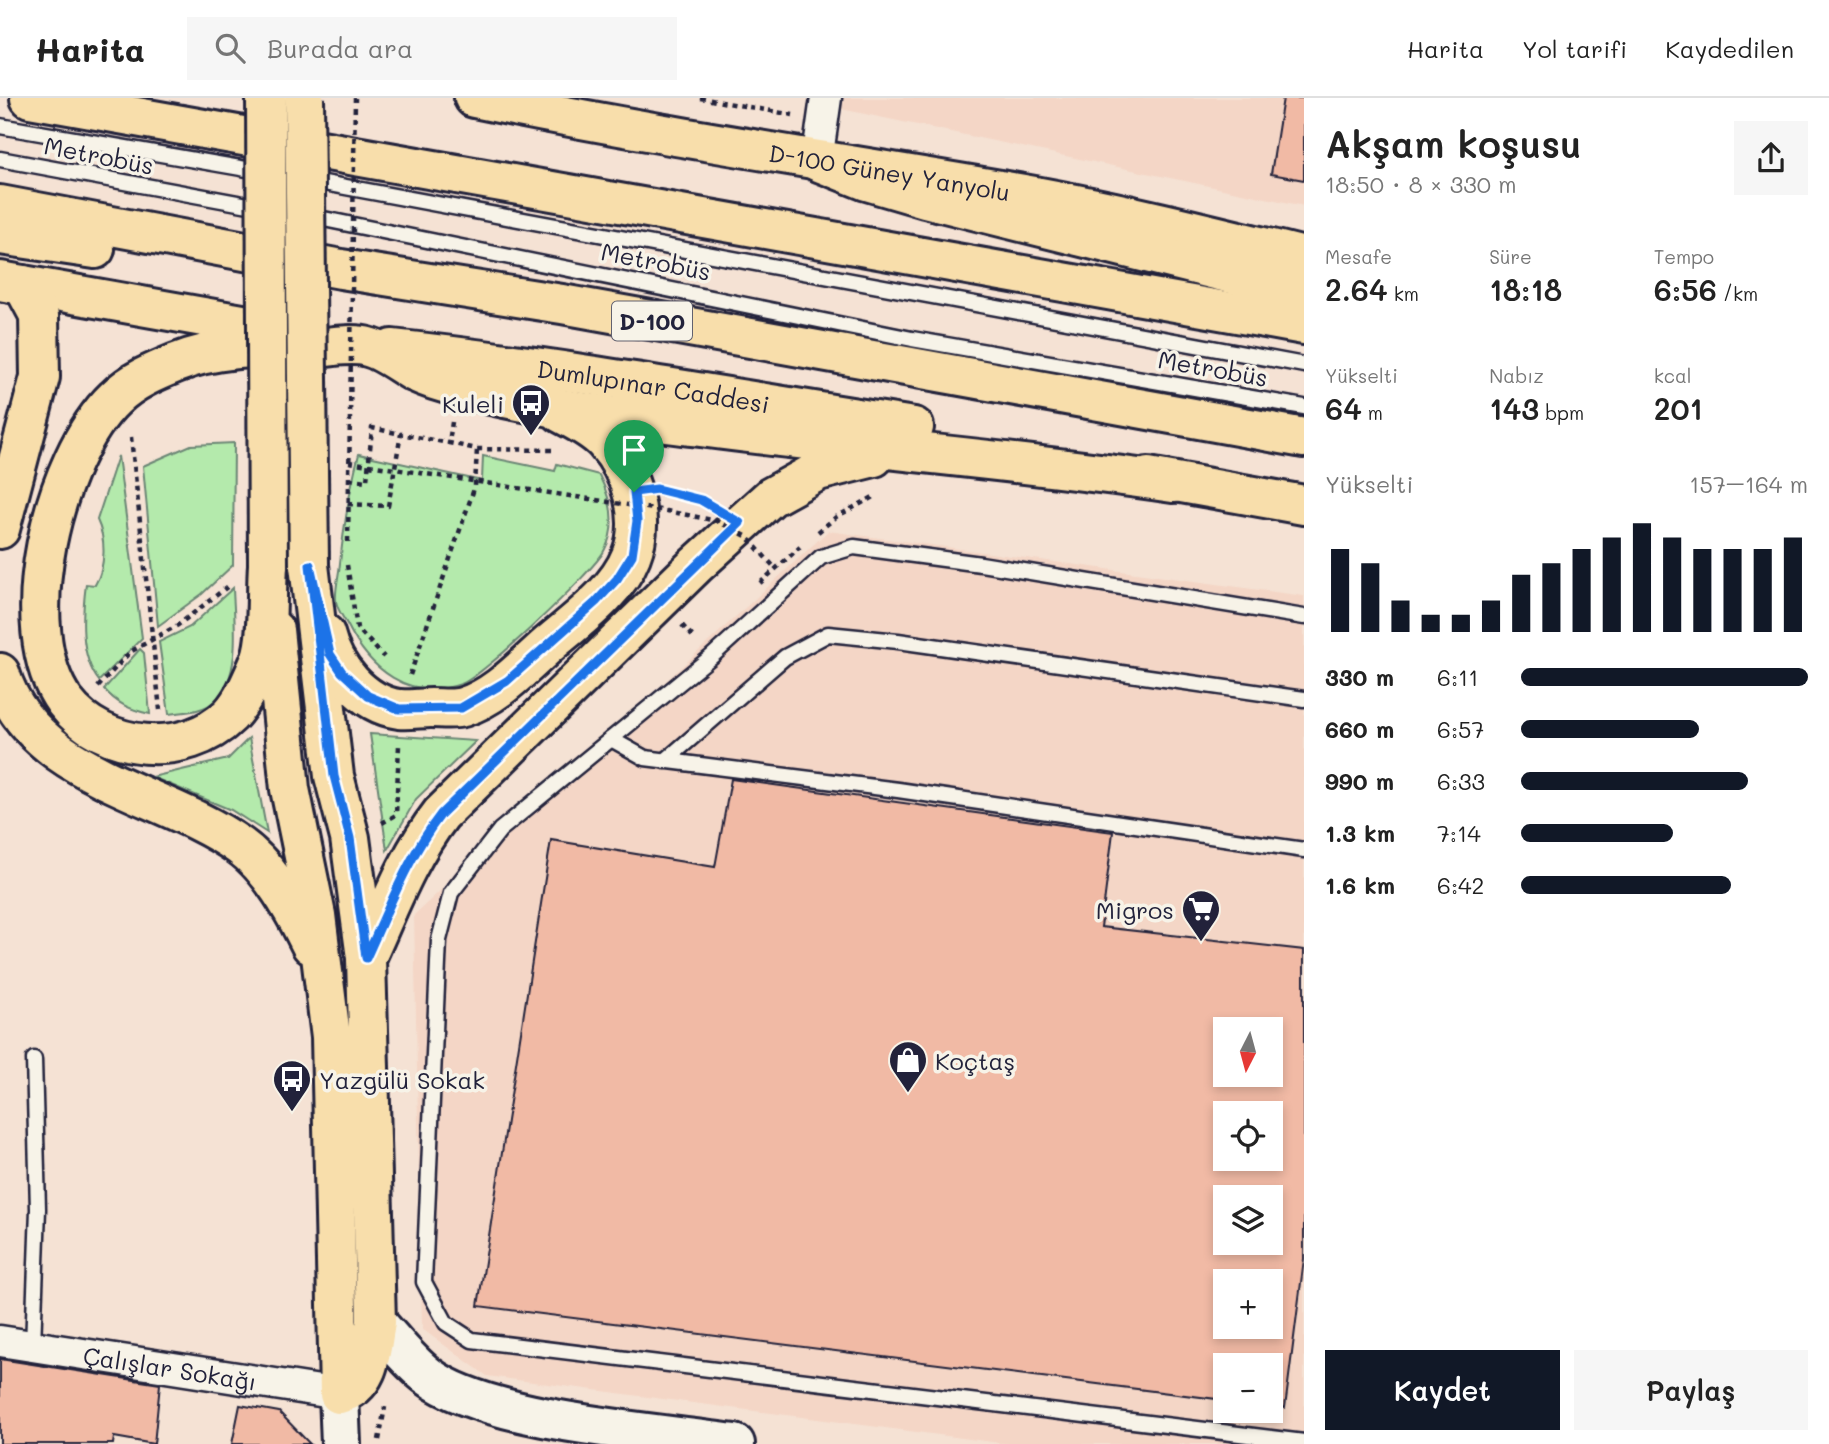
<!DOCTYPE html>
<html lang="tr">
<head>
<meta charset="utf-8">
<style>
	:root { --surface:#fff; --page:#f6f6f6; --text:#222; --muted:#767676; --line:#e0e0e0; --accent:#111827 }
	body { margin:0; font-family:Mali,sans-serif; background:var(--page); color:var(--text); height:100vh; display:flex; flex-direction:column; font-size:26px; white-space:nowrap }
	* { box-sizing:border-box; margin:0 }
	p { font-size:23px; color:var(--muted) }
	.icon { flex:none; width:38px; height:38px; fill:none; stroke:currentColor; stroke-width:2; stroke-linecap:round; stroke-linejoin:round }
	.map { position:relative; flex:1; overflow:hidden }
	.drawer { display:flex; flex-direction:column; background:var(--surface); width:525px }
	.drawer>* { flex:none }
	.needle { width:46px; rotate:186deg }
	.fabs { position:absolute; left:1213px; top:919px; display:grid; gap:14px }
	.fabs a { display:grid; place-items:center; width:70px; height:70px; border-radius:0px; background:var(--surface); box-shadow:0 4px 10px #0003; font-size:35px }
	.pin { position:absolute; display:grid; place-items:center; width:60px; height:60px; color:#fff; margin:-72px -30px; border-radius:50% 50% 50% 0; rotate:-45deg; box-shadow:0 0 7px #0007 }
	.pin .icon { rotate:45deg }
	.round { display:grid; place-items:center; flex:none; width:74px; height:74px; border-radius:0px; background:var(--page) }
	.summary { display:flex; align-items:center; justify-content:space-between; height:119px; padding:0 21px }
	h1 { font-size:38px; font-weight:600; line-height:52px }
	.figures { display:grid; grid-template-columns:repeat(3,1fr); gap:10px; height:119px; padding:7px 21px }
	.figures div { display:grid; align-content:center }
	.figures b { font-size:30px; font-weight:600 }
	.figures small { font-size:19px; font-weight:400 }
	.figures p { font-size:19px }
	.chart { height:196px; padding:14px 21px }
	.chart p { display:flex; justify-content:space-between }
	.chart svg { width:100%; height:126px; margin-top:7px; stroke:var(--accent); stroke-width:6 }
	.primary-button { display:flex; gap:14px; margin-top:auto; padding:14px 21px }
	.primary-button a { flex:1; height:80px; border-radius:0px; background:var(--accent); color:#fff; font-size:28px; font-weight:600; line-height:80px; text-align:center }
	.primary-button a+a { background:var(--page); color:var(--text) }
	ul { padding:0 21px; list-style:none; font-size:23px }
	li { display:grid; grid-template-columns:112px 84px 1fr; align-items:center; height:52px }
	li i { height:18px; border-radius:9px; background:var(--accent) }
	header { display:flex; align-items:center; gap:42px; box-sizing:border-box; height:98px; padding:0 35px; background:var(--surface); border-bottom:2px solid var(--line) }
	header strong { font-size:33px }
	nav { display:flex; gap:38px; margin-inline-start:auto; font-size:24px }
	.search { width:490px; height:63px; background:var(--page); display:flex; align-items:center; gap:18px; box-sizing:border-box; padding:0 24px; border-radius:0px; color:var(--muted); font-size:26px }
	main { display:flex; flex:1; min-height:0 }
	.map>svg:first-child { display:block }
	.built { fill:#f4d6c6; fill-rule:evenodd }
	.green { fill:#b4eaac; stroke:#6b8674; stroke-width:2 }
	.building { fill:#f1baa5; stroke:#22223b; stroke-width:2; fill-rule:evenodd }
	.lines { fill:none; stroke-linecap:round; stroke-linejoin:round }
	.lane-casing { stroke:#22223b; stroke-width:19 }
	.street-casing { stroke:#22223b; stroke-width:35 }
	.secondary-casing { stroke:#22223b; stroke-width:44 }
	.primary-casing { stroke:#22223b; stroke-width:44 }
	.highway-casing { stroke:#22223b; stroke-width:44 }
	.path { stroke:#22223b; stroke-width:4.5; stroke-dasharray:5 5; stroke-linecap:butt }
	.lane { stroke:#f7f3e8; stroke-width:14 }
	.street { stroke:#f7f3e8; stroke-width:30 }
	.secondary { stroke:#f7f3e8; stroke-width:38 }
	.primary { stroke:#f8deab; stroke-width:38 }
	.highway { stroke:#f8deab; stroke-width:38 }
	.primary-bridge-casing { stroke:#22223b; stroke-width:44; stroke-linecap:butt }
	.path-bridge { stroke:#22223b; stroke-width:4.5; stroke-dasharray:5 5; stroke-linecap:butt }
	.primary-bridge { stroke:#f8deab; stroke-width:38 }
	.route-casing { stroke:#fff; stroke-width:14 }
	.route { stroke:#1a73e8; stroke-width:9 }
	.labels { text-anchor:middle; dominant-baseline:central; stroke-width:7; stroke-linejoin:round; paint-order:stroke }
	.shield { fill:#f7f3e8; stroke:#62616f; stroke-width:2 }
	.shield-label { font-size:23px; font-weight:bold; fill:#22223b }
	.street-label { font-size:24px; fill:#22223b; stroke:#f7f3e8 }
	.poi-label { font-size:24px; fill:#22223b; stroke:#f7f3e8; text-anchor:end }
</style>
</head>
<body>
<header>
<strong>Harita</strong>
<div class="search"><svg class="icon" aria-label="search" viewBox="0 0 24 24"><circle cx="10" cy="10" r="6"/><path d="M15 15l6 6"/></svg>Burada ara</div>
<nav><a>Harita</a><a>Yol tarifi</a><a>Kaydedilen</a></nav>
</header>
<main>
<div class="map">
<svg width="1304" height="1346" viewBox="0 0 1304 1346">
	<rect width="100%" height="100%" fill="#f5e2d4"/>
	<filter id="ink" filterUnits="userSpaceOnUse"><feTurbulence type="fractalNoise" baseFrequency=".0143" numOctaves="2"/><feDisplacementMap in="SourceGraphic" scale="14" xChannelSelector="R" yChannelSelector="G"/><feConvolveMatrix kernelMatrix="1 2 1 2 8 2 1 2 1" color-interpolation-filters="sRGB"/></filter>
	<g filter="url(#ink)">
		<!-- built -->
		<g class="built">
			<polygon points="842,0 1304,0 1304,108 841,11"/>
			<path d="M828 433 1304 498V1346H1008L487 1278 422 1231 414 817ZM1225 931H1270V976H1225ZM1225 1015H1270V1060H1225ZM1225 1099H1270V1144H1225ZM1225 1183H1270V1228H1225ZM1225 1267H1270V1312H1225Z"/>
		</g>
		<!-- green -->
		<g class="green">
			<polygon points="234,345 233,467 202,496 158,528 143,368 191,347"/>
			<path d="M359 356 482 383 483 358 555 373 557 366 599 377C611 401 618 428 604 453 594 473 481 580 461 586 409 604 369 571 347 526 343 519 336 510 336 502 335 491 339 477 340 465 344 428 349 393 359 356Z"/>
			<path d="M118 358 142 540 99 583C79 557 82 517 86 486L95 487C106 468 106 441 97 422Z"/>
			<path d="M233 490C234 523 242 577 216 602 204 614 184 614 169 616L159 544 190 529Z"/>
			<path d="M140 551 144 555 150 616C131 612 117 606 104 591Z"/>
			<polygon points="370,636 476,643 416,701 387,752"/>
			<polygon points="249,640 267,735 231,712 152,679 228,661"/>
		</g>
		<!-- building -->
		<g class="building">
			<polygon points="1283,0 1304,0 1304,82 1271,76"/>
			<path d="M731 681 1113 734 1101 829 1304 852V1161L1285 1310 1270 1308V1267H1225V1302L478 1208 551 742 715 769ZM1225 931H1270V976H1225ZM1225 1015H1270V1060H1225ZM1225 1099H1270V1144H1225ZM1225 1183H1270V1228H1225Z"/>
			<polygon points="0,1261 160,1286 154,1346 114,1339 113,1346 0,1346"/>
			<polygon points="240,1307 279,1314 310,1346 232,1346"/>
		</g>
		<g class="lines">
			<defs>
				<g id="lane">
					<polyline points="0,28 264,74"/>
					<polyline points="0,61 265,110"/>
					<polyline points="308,82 1304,267"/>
					<polyline points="309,118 912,241 1304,309"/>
					<polyline points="1304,519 981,466 854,449 821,459 711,559 500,732 451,795 439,842 424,1184 446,1225 472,1242 1304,1344"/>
					<polyline points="611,641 645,660 898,692 1304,752"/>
					<polyline points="665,663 785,559 828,536 898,543 1304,601"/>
					<polyline points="33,1248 38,1111 34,961"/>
				</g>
				<g id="street">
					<polyline points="817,63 826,0"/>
					<path id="s1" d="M0 1243 339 1296"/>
				</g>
				<g id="secondary">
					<path d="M376 1224C392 1241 409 1264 428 1278 487 1323 658 1335 735 1346"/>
					<polyline points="339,1296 341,1346"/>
				</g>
				<g id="primary">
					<path id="s2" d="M474 0C648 36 824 62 1000 92 1102 109 1203 134 1304 159"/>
					<polyline points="0,183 288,234"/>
					<path id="s3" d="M392 251C568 270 740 302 914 329"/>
					<polyline points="1148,379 1304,407"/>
					<polyline points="0,431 40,279 39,217 23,187"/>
					<path d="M268 467C266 493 269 539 260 563 252 581 244 602 230 617 186 661 103 654 65 604 11 531 53 359 115 300 132 283 154 274 176 265 221 246 275 250 324 249 337 248 355 245 368 249 384 253 400 266 414 274 427 280 442 285 456 288 534 310 619 319 700 329 857 350 1016 362 1173 385"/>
					<path d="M274 532 290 691 316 817 331 939 339 1296C371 1288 371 1252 376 1224L366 860 350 740 334 678 309 467"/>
					<path d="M325 536C333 569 362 606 399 611 409 612 421 610 431 610 441 610 453 612 463 609 496 599 523 569 548 547 577 522 617 494 631 458 646 421 631 373 605 344 593 331 576 323 561 315"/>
					<path d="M0 575C31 679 162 692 240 748 271 770 295 814 311 847"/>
					<path d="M366 860C389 810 407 760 441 716L696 467 771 399 818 373 874 359"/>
				</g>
				<g id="highway">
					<polyline points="30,0 1304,227"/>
					<polyline points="817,63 867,83 925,100 1304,194"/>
					<polyline points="0,107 341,171 562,206 1304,340"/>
					<polyline points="0,137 95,151"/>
				</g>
			</defs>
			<!-- lane casing -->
			<use href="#lane" class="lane-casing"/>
			<!-- street casing -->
			<use href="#street" class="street-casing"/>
			<!-- secondary casing -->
			<use href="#secondary" class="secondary-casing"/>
			<!-- primary casing -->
			<use href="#primary" class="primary-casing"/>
			<!-- highway casing -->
			<use href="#highway" class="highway-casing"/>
			<!-- path -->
			<g class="path">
				<polyline points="700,0 793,17"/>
				<polyline points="452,324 449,345 477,351 552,352"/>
				<polyline points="131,339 160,612"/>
				<polyline points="349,381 367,383 372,330 401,336"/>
				<polyline points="669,394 710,407"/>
				<polyline points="348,406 388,408 401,336 449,345"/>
				<polyline points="818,434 836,419 875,398"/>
				<polyline points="682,527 695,541"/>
				<polyline points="410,577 475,388 477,351"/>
				<polyline points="98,589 130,554 178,527 231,486"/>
				<polyline points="382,725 396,717 399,647"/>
				<polyline points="379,1342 385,1309"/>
			</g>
			<!-- lane -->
			<use href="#lane" class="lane"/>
			<!-- street -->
			<use href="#street" class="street"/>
			<!-- secondary -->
			<use href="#secondary" class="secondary"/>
			<!-- primary -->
			<use href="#primary" class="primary"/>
			<!-- highway -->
			<use href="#highway" class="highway"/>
			<defs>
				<g id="primary-bridge">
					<polyline points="266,0 268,467"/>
					<polyline points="304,0 309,467"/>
				</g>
			</defs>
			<!-- primary-bridge casing -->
			<use href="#primary-bridge" class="primary-bridge-casing"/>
			<!-- path-bridge -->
			<g class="path-bridge">
				<polyline points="349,364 667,413 717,423 746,438 776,471"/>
				<polyline points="348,444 355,0"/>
				<polyline points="347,467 357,530 384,559"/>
				<polyline points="760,485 800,449"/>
			</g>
			<!-- primary-bridge -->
			<use href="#primary-bridge" class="primary-bridge"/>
		</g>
	</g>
	<g class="lines" filter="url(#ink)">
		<defs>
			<path id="route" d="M657 391 701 402 740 425 441 716C407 760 389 810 366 860L350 740 334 678 310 467 330 556 342 574 368 598 399 611 461 610 507 583 596 504 617 481 632 457 637 423 634 394Z"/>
		</defs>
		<!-- route casing -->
		<use href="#route" class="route-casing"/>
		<!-- route -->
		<use href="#route" class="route"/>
	</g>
	<!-- icons -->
	<defs>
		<symbol id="bus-pin" viewBox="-11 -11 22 30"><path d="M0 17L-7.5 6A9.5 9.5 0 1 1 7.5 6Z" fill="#22223b" stroke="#f7f3e8"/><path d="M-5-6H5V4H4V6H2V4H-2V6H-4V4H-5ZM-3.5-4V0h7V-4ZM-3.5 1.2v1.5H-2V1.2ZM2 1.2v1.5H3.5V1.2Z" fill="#fff"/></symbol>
		<symbol id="supermarket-pin" viewBox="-11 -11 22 30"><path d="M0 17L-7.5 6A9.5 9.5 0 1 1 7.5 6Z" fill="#22223b" stroke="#f7f3e8"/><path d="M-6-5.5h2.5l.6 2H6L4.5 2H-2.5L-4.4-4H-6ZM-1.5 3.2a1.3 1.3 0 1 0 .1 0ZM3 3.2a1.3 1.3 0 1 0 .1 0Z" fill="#fff"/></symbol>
		<symbol id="shop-pin" viewBox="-11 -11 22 30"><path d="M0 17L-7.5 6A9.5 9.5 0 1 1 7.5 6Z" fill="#22223b" stroke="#f7f3e8"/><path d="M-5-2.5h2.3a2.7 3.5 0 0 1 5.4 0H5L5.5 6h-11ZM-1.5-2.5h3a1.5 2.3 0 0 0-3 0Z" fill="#fff"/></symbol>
	</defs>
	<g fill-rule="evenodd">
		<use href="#bus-pin" x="509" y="283" width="44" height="60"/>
		<use href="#supermarket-pin" x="1179" y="789" width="44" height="60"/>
		<use href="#shop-pin" x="886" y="940" width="44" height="60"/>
		<use href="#bus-pin" x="270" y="959" width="44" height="60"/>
	</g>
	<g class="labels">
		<!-- shield labels -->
		<rect class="shield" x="612" y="203.5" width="80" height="39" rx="5"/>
		<g class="shield-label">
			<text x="652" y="223">D-100</text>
		</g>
		<!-- street labels -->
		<g class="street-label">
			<text transform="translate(99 57) rotate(11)">Metrobüs</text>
			<text stroke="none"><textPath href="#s2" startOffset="422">D-100 Güney Yanyolu</textPath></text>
			<text transform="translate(656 163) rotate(11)">Metrobüs</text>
			<text transform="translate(1213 270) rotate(10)">Metrobüs</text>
			<text stroke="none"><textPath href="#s3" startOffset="264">Dumlupınar Caddesi</textPath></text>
			<text stroke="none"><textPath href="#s1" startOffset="172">Çalışlar Sokağı</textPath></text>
		</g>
		<!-- poi labels -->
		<g class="poi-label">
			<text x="504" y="305">Kuleli</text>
			<text x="1174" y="811">Migros</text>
			<text x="935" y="962" text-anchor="start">Koçtaş</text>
			<text x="319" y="981" text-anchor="start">Yazgülü Sokak</text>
		</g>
	</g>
</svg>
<div class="fabs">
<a><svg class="needle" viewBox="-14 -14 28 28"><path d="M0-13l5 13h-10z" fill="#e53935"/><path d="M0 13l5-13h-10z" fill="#767676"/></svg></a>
<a><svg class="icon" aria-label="locate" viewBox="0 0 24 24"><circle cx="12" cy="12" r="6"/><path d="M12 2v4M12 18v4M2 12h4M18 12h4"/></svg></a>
<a><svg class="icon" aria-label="layers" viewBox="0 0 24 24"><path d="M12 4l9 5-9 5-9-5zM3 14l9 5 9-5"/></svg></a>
<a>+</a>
<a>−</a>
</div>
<div class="pin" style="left:634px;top:394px;background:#1e9e55"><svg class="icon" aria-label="arrive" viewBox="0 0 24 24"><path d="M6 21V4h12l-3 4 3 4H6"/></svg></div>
</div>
<section class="drawer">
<div class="summary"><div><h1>Akşam koşusu</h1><p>18:50 · 8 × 330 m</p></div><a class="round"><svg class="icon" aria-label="share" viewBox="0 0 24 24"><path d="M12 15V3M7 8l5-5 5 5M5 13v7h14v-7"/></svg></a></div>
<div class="figures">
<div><p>Mesafe</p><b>2.64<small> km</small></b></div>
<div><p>Süre</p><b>18:18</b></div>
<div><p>Tempo</p><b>6:56<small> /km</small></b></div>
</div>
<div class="figures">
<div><p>Yükselti</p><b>64<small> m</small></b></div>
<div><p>Nabız</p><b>143<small> bpm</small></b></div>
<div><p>kcal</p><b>201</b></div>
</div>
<div class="chart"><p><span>Yükselti</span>157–164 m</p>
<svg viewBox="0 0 160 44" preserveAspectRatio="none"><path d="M5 44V15M15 44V20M25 44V33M35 44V38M45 44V38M55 44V33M65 44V24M75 44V20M85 44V15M95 44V11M105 44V6M115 44V11M125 44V15M135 44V15M145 44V15M155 44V11"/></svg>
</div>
<ul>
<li><b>330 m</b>6:11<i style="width:100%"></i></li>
<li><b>660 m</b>6:57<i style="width:62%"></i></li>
<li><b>990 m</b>6:33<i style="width:79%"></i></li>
<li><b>1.3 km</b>7:14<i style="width:53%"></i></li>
<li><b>1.6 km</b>6:42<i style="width:73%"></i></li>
</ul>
<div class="primary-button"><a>Kaydet</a><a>Paylaş</a></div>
</section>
</main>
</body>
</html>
